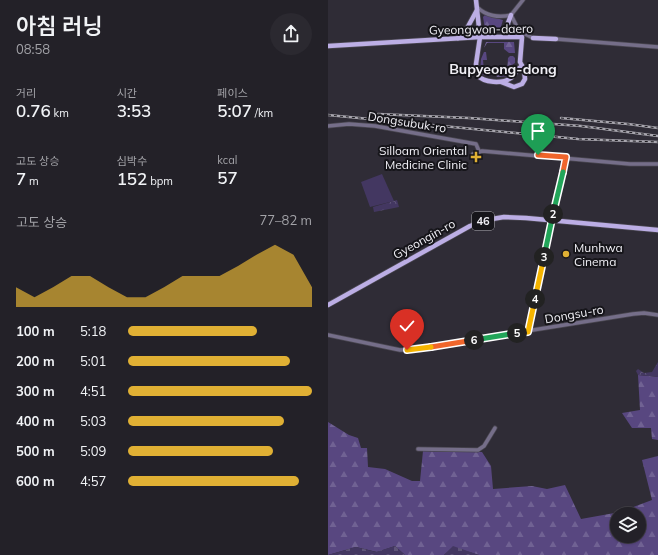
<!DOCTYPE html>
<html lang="ko">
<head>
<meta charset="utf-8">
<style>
	:root { --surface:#232128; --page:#2b2930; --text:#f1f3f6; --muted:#a3a3a8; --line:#403e45; --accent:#e0b034 }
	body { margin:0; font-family:Mulish,"Noto Sans KR",sans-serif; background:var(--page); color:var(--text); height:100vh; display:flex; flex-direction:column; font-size:15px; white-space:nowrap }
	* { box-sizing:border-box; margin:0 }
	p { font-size:13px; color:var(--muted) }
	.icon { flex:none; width:22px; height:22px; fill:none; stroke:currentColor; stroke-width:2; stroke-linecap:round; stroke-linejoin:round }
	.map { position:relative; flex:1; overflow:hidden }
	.sheet { display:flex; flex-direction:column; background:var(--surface); width:328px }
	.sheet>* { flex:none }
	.tools { position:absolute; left:282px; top:507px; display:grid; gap:8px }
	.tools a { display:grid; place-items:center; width:36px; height:36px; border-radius:50%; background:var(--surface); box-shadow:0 1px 3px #0004,0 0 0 1px var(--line); font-size:20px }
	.pin { position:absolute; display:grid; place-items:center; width:34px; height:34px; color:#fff; margin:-41px -17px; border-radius:50% 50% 50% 0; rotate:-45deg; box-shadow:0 0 4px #0007 }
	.pin .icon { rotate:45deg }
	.km { position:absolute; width:20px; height:20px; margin:-10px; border-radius:50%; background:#222; color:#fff; font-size:11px; line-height:20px; text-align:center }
	.round { display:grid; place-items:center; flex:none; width:42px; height:42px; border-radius:21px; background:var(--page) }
	.head { display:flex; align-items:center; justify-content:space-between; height:68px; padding:0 16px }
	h1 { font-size:22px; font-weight:600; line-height:30px }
	.metrics { display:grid; grid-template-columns:repeat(3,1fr); gap:6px; height:68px; padding:4px 16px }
	.metrics div { display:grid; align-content:center }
	.metrics b { font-size:17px; font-weight:600 }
	.metrics small { font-size:11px; font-weight:400 }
	.metrics p { font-size:11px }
	.chart { height:112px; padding:8px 16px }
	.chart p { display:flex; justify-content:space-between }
	.chart svg { width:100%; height:72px; margin-top:4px; fill:var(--accent); opacity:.7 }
	ul { padding:0 16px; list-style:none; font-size:13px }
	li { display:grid; grid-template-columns:64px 48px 1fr; align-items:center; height:30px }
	li i { height:10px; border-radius:5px; background:var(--accent) }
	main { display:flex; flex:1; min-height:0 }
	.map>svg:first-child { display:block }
	.forest { fill:url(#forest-firs); fill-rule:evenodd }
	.cemetery { fill:url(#cemetery-stones) }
	.park { fill:url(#park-crowns) }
	.garden { fill:#433761 }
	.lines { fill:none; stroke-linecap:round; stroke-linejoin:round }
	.minor-casing { stroke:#4a4751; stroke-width:5 }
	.major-casing { stroke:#4a4751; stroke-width:6 }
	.minor { stroke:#756e89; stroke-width:3.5 }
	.major { stroke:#bcaee5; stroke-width:4.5 }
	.rail-casing { stroke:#a8a6ae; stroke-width:2.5 }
	.rail { stroke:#16151a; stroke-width:1; stroke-dasharray:3; stroke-linecap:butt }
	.split-1-casing { stroke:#fff; stroke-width:8 }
	.split-2-casing { stroke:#fff; stroke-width:8 }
	.split-3-casing { stroke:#fff; stroke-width:8 }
	.split-4-casing { stroke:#fff; stroke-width:8 }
	.split-5-casing { stroke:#fff; stroke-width:8 }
	.split-6-casing { stroke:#fff; stroke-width:8 }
	.split-7-casing { stroke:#fff; stroke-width:8 }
	.split-8-casing { stroke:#fff; stroke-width:8 }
	.split-1 { stroke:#f0652b; stroke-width:5 }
	.split-2 { stroke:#22a559; stroke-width:5 }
	.split-3 { stroke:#22a559; stroke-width:5 }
	.split-4 { stroke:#f5b400; stroke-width:5 }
	.split-5 { stroke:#f5b400; stroke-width:5 }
	.split-6 { stroke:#22a559; stroke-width:5 }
	.split-7 { stroke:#f0652b; stroke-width:5 }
	.split-8 { stroke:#f5b400; stroke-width:5 }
	.poi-dot { fill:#e0b034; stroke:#16151a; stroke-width:1.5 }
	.labels { text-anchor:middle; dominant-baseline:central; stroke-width:4; stroke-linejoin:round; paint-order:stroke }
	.shield { fill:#16151a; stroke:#afaeb3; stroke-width:1 }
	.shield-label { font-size:11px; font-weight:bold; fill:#f0eff5 }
	.street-label { font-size:12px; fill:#f0eff5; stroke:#16151a }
	.poi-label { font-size:12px; fill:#f0eff5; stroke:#16151a; text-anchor:end }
	.quarter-label { font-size:14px; font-weight:bold; fill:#f0eff5; stroke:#16151a }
</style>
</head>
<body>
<main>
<section class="sheet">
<div class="head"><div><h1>아침 러닝</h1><p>08:58</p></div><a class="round"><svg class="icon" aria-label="share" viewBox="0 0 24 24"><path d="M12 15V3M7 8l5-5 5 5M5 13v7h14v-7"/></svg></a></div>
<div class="metrics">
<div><p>거리</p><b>0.76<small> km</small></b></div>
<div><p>시간</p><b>3:53</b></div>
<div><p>페이스</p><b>5:07<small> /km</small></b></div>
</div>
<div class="metrics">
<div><p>고도 상승</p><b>7<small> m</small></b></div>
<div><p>심박수</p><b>152<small> bpm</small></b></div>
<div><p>kcal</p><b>57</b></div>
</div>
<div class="chart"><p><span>고도 상승</span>77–82 m</p>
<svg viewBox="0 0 160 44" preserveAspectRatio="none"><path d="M0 44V32L10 38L20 32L30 25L40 25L50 32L60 38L70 38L80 32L90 25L100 25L110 25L120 19L130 12L140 6L150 12L160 32V44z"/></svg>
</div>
<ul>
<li><b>100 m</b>5:18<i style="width:70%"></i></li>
<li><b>200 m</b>5:01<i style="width:88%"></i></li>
<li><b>300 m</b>4:51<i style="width:100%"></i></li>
<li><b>400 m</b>5:03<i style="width:85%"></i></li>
<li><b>500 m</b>5:09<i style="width:79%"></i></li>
<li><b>600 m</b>4:57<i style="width:93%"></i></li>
</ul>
</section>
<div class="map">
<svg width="330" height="555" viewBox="0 0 330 555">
	<defs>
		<pattern id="forest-firs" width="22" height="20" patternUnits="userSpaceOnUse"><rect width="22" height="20" fill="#584780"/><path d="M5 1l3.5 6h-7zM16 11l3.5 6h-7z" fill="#706293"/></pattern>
		<pattern id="cemetery-stones" width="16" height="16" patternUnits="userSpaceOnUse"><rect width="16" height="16" fill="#433761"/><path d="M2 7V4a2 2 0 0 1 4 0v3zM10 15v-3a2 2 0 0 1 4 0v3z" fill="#5e5478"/></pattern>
		<pattern id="park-crowns" width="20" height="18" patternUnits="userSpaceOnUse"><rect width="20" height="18" fill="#433761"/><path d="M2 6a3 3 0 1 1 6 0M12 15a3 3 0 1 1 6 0" fill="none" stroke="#5e5478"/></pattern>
	</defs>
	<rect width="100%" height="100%" fill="#2f2c36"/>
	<!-- forest -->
	<g class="forest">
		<polygon points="157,15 175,20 172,30 160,31 157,29 155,17"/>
		<polygon points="158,42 186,42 187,53 181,53 176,49 176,43 159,43 156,48"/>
		<polygon points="156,52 158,52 159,60 155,60 156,72 161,72 162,76 155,75 152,72 153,59"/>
		<polygon points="182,56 185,56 187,58 187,63 184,65 182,76 169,77 168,75 175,75 179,72 180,58"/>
		<polygon points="310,375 330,377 330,440 324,439 323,428 304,428 294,413 312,410"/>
		<path d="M0 422 21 435 30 438 33 448H39L40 467 57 469 84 481H92L95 451 154 452 163 466 165 489 204 486 219 489 237 485 253 519 292 512 324 500 314 460 330 456V555H151L125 547 116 555H77L67 546 49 552 28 547 0 555ZM289 514H311V536H289Z"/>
	</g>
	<!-- cemetery -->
	<g class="cemetery">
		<polygon points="67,546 77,555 0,555 28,547 48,552"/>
		<polygon points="125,546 151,555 116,555"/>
	</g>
	<!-- park -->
	<g class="park">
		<polygon points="69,200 71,207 46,212 45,207"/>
		<polygon points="330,362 330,377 310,375 308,371 310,369 316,373 324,372"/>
	</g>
	<!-- garden -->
	<polygon class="garden" points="54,174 66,201 42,207 33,182"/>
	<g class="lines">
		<defs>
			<g id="minor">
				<path d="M149 7C158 16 171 18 183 15"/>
				<polyline points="183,15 191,31 205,38"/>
				<polyline points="183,15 195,0"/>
				<polyline points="228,39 330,47"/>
				<polyline points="0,126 21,124 47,126 148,144 151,151"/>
				<polyline points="145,154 154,151 302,164 330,164"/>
				<polyline points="200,332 238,157"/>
				<polyline points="0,335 72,350 87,349 305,314 316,313 330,315"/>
				<polyline points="90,449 150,450 156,446 167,428"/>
			</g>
			<g id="major">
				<path d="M148 0 152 37 148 64 149 75C156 83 174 84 183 78 188 74 188 69 194 66"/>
				<polyline points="179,36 180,23 183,15"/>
				<polyline points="130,38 137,32 149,10"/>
				<polyline points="205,38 228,39"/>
				<polyline points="0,46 152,37 194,37 192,62 196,69 197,79 194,84 186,87 173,82"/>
				<polyline points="0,305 142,226 158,220 176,217 198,218 330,230"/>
			</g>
		</defs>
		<!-- minor casing -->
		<use href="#minor" class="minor-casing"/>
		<!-- major casing -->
		<use href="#major" class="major-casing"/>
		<!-- minor -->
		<use href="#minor" class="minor"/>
		<!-- major -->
		<use href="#major" class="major"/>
		<defs>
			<g id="rail">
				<polyline points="50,114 141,118 253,126 330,136"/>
				<polyline points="0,115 250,139 330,142"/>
				<polyline points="233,118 300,124 330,128"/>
			</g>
		</defs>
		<!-- rail casing -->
		<use href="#rail" class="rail-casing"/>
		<!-- rail -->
		<use href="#rail" class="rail"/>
	</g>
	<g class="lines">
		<defs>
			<polyline id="split-1" points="210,155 238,157 235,172"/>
			<polyline id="split-2" points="225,214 235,172"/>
			<polyline id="split-3" points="216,257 225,214"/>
			<polyline id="split-4" points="207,299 216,257"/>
			<polyline id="split-5" points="189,333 200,332 207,299"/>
			<polyline id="split-6" points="146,340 189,333"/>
			<polyline id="split-7" points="103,347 146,340"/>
			<polyline id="split-8" points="79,350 103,347"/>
		</defs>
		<!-- split-1 casing -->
		<use href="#split-1" class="split-1-casing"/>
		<!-- split-2 casing -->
		<use href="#split-2" class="split-2-casing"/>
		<!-- split-3 casing -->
		<use href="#split-3" class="split-3-casing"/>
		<!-- split-4 casing -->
		<use href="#split-4" class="split-4-casing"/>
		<!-- split-5 casing -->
		<use href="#split-5" class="split-5-casing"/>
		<!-- split-6 casing -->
		<use href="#split-6" class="split-6-casing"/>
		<!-- split-7 casing -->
		<use href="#split-7" class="split-7-casing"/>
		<!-- split-8 casing -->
		<use href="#split-8" class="split-8-casing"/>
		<!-- split-1 -->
		<use href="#split-1" class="split-1"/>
		<!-- split-2 -->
		<use href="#split-2" class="split-2"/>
		<!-- split-3 -->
		<use href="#split-3" class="split-3"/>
		<!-- split-4 -->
		<use href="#split-4" class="split-4"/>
		<!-- split-5 -->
		<use href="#split-5" class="split-5"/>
		<!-- split-6 -->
		<use href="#split-6" class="split-6"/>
		<!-- split-7 -->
		<use href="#split-7" class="split-7"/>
		<!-- split-8 -->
		<use href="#split-8" class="split-8"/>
	</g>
	<!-- markers -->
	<g class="poi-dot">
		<path d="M146 151h4v4h4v4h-4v4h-4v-4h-4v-4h4z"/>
		<circle cx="238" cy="254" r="4"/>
	</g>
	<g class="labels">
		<!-- shield labels -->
		<rect class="shield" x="144" y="212" width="22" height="18" rx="3"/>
		<g class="shield-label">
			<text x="155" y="221">46</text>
		</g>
		<!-- street labels -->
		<g class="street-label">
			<text transform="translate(153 29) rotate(-1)">Gyeongwon-daero</text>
			<text transform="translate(79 122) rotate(9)">Dongsubuk-ro</text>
			<text transform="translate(96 239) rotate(-29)">Gyeongin-ro</text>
			<text transform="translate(246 314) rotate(-10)">Dongsu-ro</text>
		</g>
		<!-- poi labels -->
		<g class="poi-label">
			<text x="139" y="150">Silloam Oriental<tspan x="139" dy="14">Medicine Clinic</tspan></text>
			<text x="246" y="247" text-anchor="start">Munhwa<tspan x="246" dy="14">Cinema</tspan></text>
		</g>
		<!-- quarter labels -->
		<g class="quarter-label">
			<text x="175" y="69">Bupyeong-dong</text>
		</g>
	</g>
</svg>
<div class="tools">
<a><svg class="icon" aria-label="layers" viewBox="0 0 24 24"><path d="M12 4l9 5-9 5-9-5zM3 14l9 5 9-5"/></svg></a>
</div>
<div class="pin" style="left:210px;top:155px;background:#1e9e55"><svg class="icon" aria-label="arrive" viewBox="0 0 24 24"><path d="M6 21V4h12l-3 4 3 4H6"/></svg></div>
<div class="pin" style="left:79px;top:350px;background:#d93025"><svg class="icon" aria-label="check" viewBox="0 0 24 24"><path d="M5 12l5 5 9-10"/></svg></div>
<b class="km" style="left:225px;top:214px">2</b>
<b class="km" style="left:216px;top:257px">3</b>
<b class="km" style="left:207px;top:299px">4</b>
<b class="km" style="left:189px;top:333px">5</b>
<b class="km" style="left:146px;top:340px">6</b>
</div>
</main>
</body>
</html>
